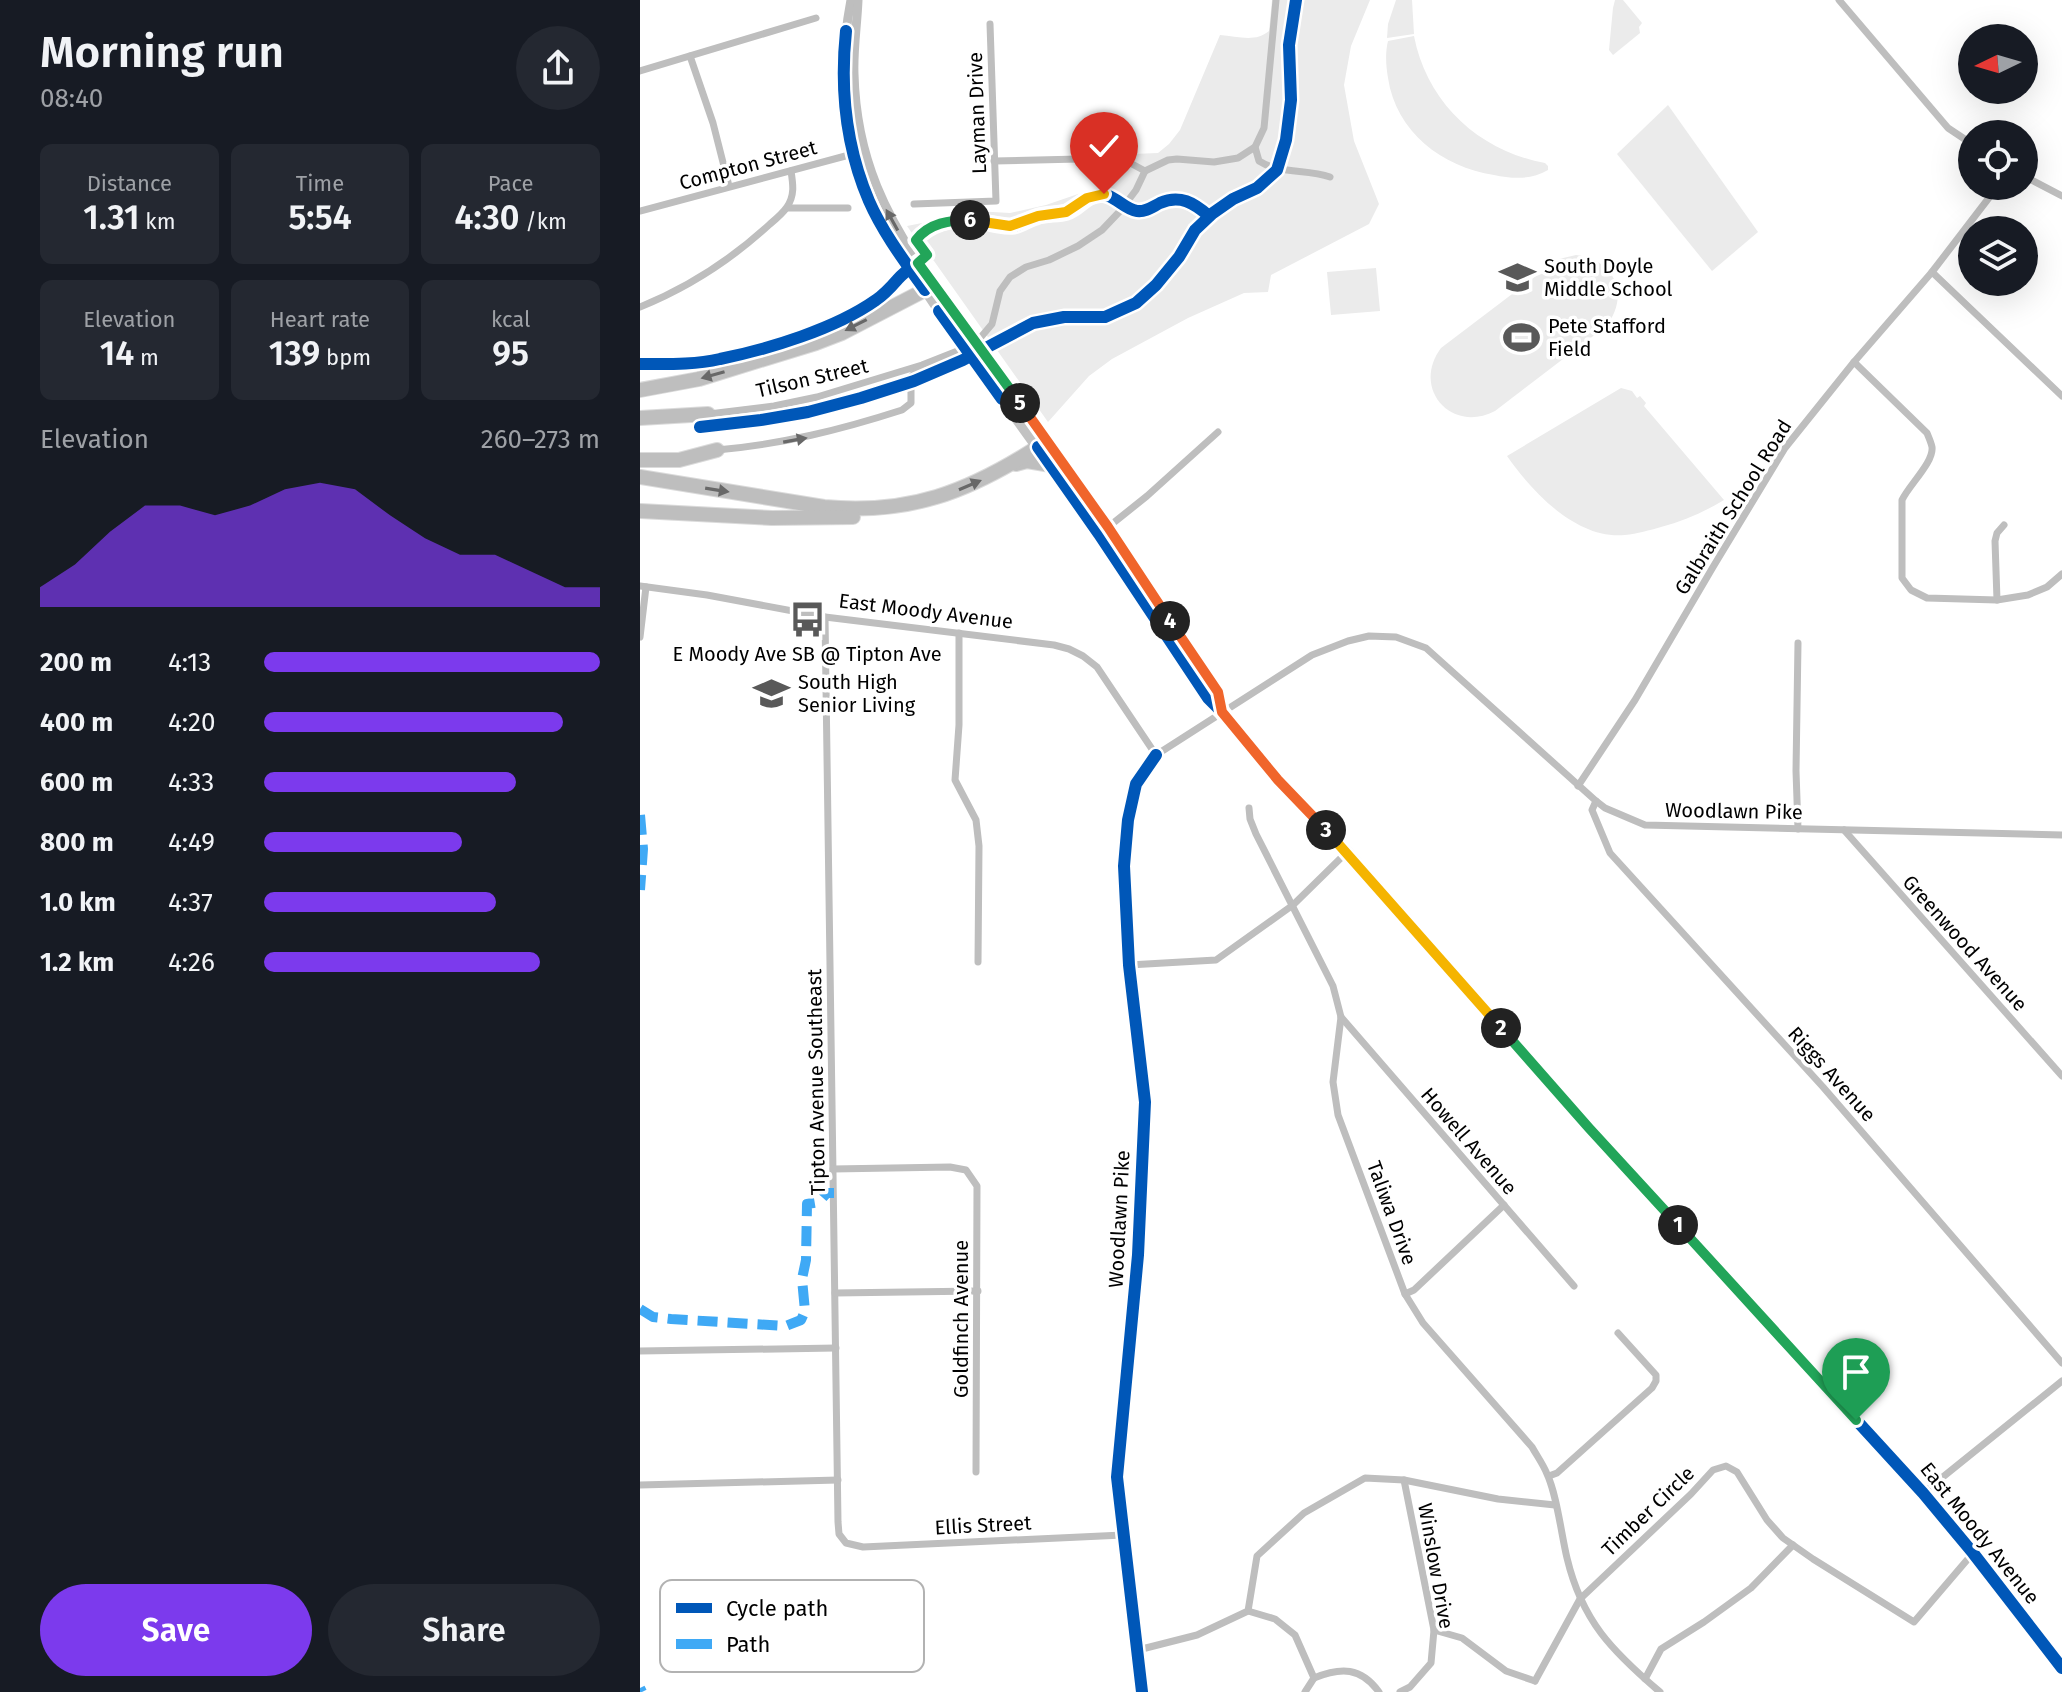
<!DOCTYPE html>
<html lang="en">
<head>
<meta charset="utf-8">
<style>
	:root { --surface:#171b24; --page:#242831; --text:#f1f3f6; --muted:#9ea1a6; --accent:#7c3aed }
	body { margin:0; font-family:"Fira Sans",sans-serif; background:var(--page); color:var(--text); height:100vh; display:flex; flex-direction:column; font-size:30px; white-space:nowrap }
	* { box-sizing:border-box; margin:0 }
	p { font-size:26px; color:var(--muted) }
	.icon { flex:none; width:44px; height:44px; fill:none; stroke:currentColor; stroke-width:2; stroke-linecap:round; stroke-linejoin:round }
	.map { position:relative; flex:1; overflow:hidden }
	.side { display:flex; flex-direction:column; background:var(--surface); width:640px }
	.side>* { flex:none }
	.needle { width:52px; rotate:265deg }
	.buttons { position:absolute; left:1318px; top:24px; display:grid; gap:16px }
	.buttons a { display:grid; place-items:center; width:80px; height:80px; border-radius:50%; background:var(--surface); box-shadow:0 8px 32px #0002; font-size:40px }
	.pin { position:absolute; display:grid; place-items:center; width:68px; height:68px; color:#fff; margin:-82px -34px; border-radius:50% 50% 50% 0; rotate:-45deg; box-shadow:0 0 8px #0007 }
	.pin .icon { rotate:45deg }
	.km { position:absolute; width:40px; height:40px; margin:-20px; border-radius:50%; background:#222; color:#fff; font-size:22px; line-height:40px; text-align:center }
	.round { display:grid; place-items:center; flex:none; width:84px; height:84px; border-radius:42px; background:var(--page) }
	.headline { display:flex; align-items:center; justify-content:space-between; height:136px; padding:0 40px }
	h1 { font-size:44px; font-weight:600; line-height:60px }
	.metrics { display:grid; grid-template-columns:repeat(3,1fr); gap:12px; height:136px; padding:8px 40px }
	.metrics div { display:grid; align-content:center; border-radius:12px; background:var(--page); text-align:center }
	.metrics b { font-size:34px; font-weight:600 }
	.metrics small { font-size:22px; font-weight:400 }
	.metrics p { font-size:22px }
	.chart { height:224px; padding:16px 40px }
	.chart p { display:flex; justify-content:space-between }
	.chart svg { width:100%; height:144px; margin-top:8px; fill:var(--accent); opacity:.7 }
	.cta { display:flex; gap:16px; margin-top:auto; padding:16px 40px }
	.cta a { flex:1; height:92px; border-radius:48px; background:var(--accent); color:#fff; font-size:32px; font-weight:600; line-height:92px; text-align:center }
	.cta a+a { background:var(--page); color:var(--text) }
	ul { padding:0 40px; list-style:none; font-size:26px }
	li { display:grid; grid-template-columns:128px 96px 1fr; align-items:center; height:60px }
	li i { height:20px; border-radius:10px; background:var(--accent) }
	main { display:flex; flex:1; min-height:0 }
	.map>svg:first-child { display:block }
	.green { fill:#ebebeb }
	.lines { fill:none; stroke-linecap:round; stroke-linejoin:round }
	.motorway-casing { stroke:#dbdbdb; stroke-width:16 }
	.minor { stroke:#bebebe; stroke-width:7 }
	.tertiary { stroke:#bebebe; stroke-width:9 }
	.secondary { stroke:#c2c2c2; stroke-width:10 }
	.motorway { stroke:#bebebe; stroke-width:14 }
	.secondary-bridge { stroke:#c2c2c2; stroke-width:10 }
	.quiet { stroke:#3fa9f5; stroke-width:10; stroke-dasharray:20 10; stroke-linecap:butt }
	.cycleway-casing { stroke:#fff; stroke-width:17 }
	.cycleway { stroke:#0057b8; stroke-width:12 }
	.oneway { fill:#686868 }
	.split-1-casing { stroke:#fff; stroke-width:16 }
	.split-2-casing { stroke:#fff; stroke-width:16 }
	.split-3-casing { stroke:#fff; stroke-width:16 }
	.split-4-casing { stroke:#fff; stroke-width:16 }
	.split-5-casing { stroke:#fff; stroke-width:16 }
	.split-6-casing { stroke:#fff; stroke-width:16 }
	.split-7-casing { stroke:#fff; stroke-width:16 }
	.split-1 { stroke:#22a559; stroke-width:10 }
	.split-2 { stroke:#22a559; stroke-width:10 }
	.split-3 { stroke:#f5b400; stroke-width:10 }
	.split-4 { stroke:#f0652b; stroke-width:10 }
	.split-5 { stroke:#f0652b; stroke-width:10 }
	.split-6 { stroke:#22a559; stroke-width:10 }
	.split-7 { stroke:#f5b400; stroke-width:10 }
	.labels { text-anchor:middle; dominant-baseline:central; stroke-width:7; stroke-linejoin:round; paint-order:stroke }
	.street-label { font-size:20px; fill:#000; stroke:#fff }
	.poi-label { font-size:20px; fill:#000; stroke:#fff; text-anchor:start }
	.key { fill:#fff; stroke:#b2b2b2; stroke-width:2 }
	.key-label { font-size:22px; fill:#000 }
</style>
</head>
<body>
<main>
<section class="side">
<div class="headline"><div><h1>Morning run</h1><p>08:40</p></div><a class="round"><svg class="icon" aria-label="share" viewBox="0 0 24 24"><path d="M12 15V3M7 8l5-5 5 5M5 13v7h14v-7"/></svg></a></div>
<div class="metrics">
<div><p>Distance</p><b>1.31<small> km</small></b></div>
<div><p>Time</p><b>5:54</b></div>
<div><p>Pace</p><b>4:30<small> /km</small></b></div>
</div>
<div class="metrics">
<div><p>Elevation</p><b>14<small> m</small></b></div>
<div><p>Heart rate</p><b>139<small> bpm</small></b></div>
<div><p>kcal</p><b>95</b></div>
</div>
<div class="chart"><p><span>Elevation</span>260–273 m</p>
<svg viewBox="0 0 160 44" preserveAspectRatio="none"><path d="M0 44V38L10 31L20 21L30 13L40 13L50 16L60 13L70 8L80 6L90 8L100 16L110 23L120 28L130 28L140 33L150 38L160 38V44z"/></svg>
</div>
<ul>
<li><b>200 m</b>4:13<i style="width:100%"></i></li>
<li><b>400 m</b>4:20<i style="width:89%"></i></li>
<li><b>600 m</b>4:33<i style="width:75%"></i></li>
<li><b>800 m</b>4:49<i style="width:59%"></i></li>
<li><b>1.0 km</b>4:37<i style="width:69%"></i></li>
<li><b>1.2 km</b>4:26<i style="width:82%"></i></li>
</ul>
<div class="cta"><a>Save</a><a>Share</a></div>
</section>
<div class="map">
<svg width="1422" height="1692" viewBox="0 0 1422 1692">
	<rect width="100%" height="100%" fill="#fff"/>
	<!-- green -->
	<g class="green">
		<path d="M632 0H730L711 46 704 85 714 141 739 204 729 224 631 275 628 292 604 293 548 318 472 359 449 376 408 422 294 261 287 255 267 226 297 220 318 210 370 213 406 205 438 194 456 190 474 181 485 173 493 154 518 153 529 144 540 130 580 35C597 36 615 43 629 31Z"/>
		<polygon points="756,0 772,0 774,34 747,38 748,24"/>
		<polygon points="975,0 983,0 1002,23 999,27 1000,33 973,55 969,50 973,8"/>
		<path d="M774 36C787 103 839 151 905 163L908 166V170C891 180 873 179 854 175 802 167 756 132 748 78 746 66 745 53 748 41Z"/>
		<polygon points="1028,105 1118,232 1072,271 977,154"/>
		<path d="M936 255C975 259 991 297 965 327L855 411C811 434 771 388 801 348L913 263 919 259Z"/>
		<polygon points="736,268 740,311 691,315 687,272"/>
		<path d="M981 388 992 391 997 398 1000 396 1006 403 1004 406 1084 500C1064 512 1044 521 1021 527 1010 530 997 534 985 535 937 540 892 492 867 456Z"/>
	</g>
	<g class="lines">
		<defs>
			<g id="motorway">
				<polyline points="0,390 59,379 176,343 202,333 285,290"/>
				<polyline points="0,418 68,414"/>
				<polyline points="0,460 39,460 77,450"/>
				<polyline points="376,464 387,461 411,465"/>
				<path d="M0 477 184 507C269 515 328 492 398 447"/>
				<polyline points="0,511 132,518 213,517"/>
			</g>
		</defs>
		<!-- motorway casing -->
		<use href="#motorway" class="motorway-casing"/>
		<!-- minor -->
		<g class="minor">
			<polyline points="1199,0 1308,128 1332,144"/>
			<polyline points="50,56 73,123 89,186"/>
			<polyline points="0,71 176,18"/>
			<path d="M615 147 619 161C639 174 667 169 690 177"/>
			<polyline points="354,161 481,158 505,171"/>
			<polyline points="1384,176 1422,196"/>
			<polyline points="274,204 356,201 350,24"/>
			<polyline points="147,208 208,208"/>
			<polyline points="0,211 224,151"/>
			<polyline points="1292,272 1422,396"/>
			<path d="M0 307C47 288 92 259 130 224 136 219 143 213 147 207 155 195 153 184 151 171"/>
			<path d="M1214 362 1287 433C1289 438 1291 442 1292 447 1294 462 1269 485 1262 500V578L1271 590 1287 598 1357 600 1388 595 1407 587 1422 574"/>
			<polyline points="69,414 134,406 177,397 282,365 320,350 341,337 352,324 360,291 370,277 386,267 409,260 438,246 462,230 481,210 496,190 505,171 528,160 537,159 574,162 598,158 615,147 624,128 636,0"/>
			<path d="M77 450C143 444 200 430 262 410L271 403V377L280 367"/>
			<polyline points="467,528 507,496 578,432"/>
			<polyline points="0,586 67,595 185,617 414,645 429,649 443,656 457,667 516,755"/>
			<polyline points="1357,600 1355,541 1357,533 1364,525"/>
			<polyline points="185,617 198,1522 199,1534 206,1543 223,1547 483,1535"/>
			<polyline points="319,633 319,725 315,780 336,820 339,846 338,962"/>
			<polyline points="0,637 6,587"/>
			<polyline points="1158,643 1156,771 1158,829"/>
			<polyline points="938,786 995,700 1073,567 1145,448 1214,362 1292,272 1358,186"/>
			<polyline points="956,801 952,810 970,853 1183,1087 1422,1363"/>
			<path d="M609 808 610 819 616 834 693 986 701 1017 693 1082 698 1115 765 1294 783 1323 892 1447C897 1456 903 1464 907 1474 917 1495 921 1533 927 1558 942 1621 972 1651 1020 1692"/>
			<polyline points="1204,830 1422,1076"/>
			<polyline points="489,965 576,960 653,905 707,852"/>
			<polyline points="701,1017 934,1286"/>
			<polyline points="193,1169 310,1167 326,1170 337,1186 336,1472"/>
			<polyline points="195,1293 338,1291"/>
			<polyline points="765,1294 774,1290 864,1205"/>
			<polyline points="0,1351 196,1348"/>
			<polyline points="909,1476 917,1473 1012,1388 1016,1381 1016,1375 978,1333"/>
			<polyline points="0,1485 198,1480"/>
			<polyline points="1283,1493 1422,1381"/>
			<polyline points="608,1611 635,1619 655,1635 674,1678 665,1692"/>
			<polyline points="794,1630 822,1638 866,1671 895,1681"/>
			<polyline points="498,1650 557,1635 608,1611 617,1556 664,1513 725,1478 764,1480 858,1499 915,1505"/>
			<path d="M674 1678C701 1667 721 1667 739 1692"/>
			<polyline points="1005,1679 1021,1649 1064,1622 1111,1588 1153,1545"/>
			<polyline points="895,1681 940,1599 1051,1494 1073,1470 1086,1466 1097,1472 1127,1520 1143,1538 1173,1559 1274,1622 1333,1553"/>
			<polyline points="502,1692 477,1477 498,1255 505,1102 489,965 484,866 488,820 496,784 516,755 672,655 708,641 729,636 756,637 786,648 956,801 965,808 1005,825 1422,835"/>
			<polyline points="760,1692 770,1687 791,1663 794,1630 764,1480"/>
		</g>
		<!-- tertiary -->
		<g class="tertiary">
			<path d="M211 0C198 67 202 138 229 201 243 233 265 262 285 290"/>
			<path d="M218 0C217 25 213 50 214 74 216 158 246 219 294 285"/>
		</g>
		<!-- secondary -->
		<g class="secondary">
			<polyline points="299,311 285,290 294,285 320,322"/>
			<polyline points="373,393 468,527 578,692 582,710"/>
			<polyline points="362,399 459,534 568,698 582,712 638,780 707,852 949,1128 1283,1493 1333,1553 1422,1668"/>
		</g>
		<!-- motorway -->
		<use href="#motorway" class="motorway"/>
		<!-- secondary-bridge -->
		<g class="secondary-bridge">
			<polyline points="299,311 362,399"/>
			<polyline points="320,322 373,393"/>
		</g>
		<!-- quiet -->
		<g class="quiet">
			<polyline points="0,815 3,849 0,890"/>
			<polyline points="0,1309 13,1317 31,1319 146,1326 161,1320 165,1311 162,1279 166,1260 167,1204 179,1202 187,1193 194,1193"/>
			<polyline points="0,1688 2,1692"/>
		</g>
		<defs>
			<g id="cycleway">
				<path d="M206 31C200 88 206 147 229 201 243 233 265 262 285 290"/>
				<polyline points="299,311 362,399"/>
				<path d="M0 364C27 364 54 365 80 359 129 349 195 329 236 300 245 294 251 287 258 279 266 270 278 263 287 255L276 240C289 224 312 218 332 220 346 221 359 228 374 226 382 224 389 219 396 217 406 213 417 215 427 212 439 208 445 196 458 194 474 193 483 209 497 211 506 212 512 207 520 203 540 194 554 203 569 216"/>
				<polyline points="60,427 121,420 168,412 221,398 274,381 323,360 393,323 424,317 465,317 496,303 516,285 539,257 555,230 573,213 593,199 617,188 637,170 646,140 651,100 649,45 656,0"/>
				<polyline points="398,447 459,534 568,698 582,712 638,780 707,852 949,1128 1283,1493 1333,1553 1422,1668"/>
				<polyline points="502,1692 477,1477 498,1255 505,1102 489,965 484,866 488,820 496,784 516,755"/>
			</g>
		</defs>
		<!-- cycleway casing -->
		<use href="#cycleway" class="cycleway-casing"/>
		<!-- cycleway -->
		<use href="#cycleway" class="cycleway"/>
	</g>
	<!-- one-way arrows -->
	<defs><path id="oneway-solid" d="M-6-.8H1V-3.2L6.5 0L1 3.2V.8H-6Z" transform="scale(2)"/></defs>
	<g class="oneway">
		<use href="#oneway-solid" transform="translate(252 220) rotate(-119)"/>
		<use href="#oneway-solid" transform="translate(216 325) rotate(153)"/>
		<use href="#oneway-solid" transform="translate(73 375) rotate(164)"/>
		<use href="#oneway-solid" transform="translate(155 440) rotate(-10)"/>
		<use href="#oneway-solid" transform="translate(330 485) rotate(-23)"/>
		<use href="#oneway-solid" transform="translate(77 490) rotate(9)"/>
	</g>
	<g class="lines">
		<defs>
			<polyline id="split-1" points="1038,1225 1216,1420"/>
			<polyline id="split-2" points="861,1028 949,1128 1038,1225"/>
			<polyline id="split-3" points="686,830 861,1028"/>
			<polyline id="split-4" points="530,621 578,692 582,712 638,780 686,830"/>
			<polyline id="split-5" points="380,403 468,527 530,621"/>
			<path id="split-6" d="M330 220C310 220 289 223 276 240L287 255 278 263 380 403"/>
			<polyline id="split-7" points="330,220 370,226 398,216 426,212 447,198 464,194"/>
		</defs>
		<!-- split-1 casing -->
		<use href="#split-1" class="split-1-casing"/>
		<!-- split-2 casing -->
		<use href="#split-2" class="split-2-casing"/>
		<!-- split-3 casing -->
		<use href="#split-3" class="split-3-casing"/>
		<!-- split-4 casing -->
		<use href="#split-4" class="split-4-casing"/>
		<!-- split-5 casing -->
		<use href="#split-5" class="split-5-casing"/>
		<!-- split-6 casing -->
		<use href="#split-6" class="split-6-casing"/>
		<!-- split-7 casing -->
		<use href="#split-7" class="split-7-casing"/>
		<!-- split-1 -->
		<use href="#split-1" class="split-1"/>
		<!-- split-2 -->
		<use href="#split-2" class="split-2"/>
		<!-- split-3 -->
		<use href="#split-3" class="split-3"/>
		<!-- split-4 -->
		<use href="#split-4" class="split-4"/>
		<!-- split-5 -->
		<use href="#split-5" class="split-5"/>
		<!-- split-6 -->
		<use href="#split-6" class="split-6"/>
		<!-- split-7 -->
		<use href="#split-7" class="split-7"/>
	</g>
	<!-- icons -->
	<defs>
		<symbol id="school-bare" viewBox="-9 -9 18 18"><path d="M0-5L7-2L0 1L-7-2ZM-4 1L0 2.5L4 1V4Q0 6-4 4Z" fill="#595959" stroke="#fff" stroke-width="2.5" paint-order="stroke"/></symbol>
		<symbol id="stadium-bare" viewBox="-9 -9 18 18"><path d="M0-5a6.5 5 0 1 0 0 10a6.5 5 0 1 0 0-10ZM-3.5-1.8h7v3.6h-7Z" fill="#595959" stroke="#fff" stroke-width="2.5" paint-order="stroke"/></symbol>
		<symbol id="bus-bare" viewBox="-9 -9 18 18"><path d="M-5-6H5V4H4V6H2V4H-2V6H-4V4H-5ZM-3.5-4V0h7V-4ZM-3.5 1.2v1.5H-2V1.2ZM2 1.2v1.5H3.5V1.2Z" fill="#595959" stroke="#fff" stroke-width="2.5" paint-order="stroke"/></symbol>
	</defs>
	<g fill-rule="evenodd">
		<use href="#school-bare" x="852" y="252" width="51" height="51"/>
		<use href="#stadium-bare" x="856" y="312" width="51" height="51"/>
		<use href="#bus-bare" x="142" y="594" width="51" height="51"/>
		<use href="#school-bare" x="106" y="668" width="51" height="51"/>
	</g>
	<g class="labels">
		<!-- street labels -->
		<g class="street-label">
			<text transform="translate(337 113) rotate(-92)">Layman Drive</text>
			<text transform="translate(108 165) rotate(-15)">Compton Street</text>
			<text transform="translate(172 378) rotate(-13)">Tilson Street</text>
			<text transform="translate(1093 507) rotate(-58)">Galbraith School Road</text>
			<text transform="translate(286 611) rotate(7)">East Moody Avenue</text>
			<text transform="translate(1094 811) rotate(1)">Woodlawn Pike</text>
			<text transform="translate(1325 943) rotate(48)">Greenwood Avenue</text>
			<text transform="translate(1192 1074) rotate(48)">Riggs Avenue</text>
			<text transform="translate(176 1082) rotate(-91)">Tipton Avenue Southeast</text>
			<text transform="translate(829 1141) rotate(49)">Howell Avenue</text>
			<text transform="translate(752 1213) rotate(70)">Taliwa Drive</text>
			<text transform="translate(479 1219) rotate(-87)">Woodlawn Pike</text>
			<text transform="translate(321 1319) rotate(-90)">Goldfinch Avenue</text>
			<text transform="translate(1008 1511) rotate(-44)">Timber Circle</text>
			<text transform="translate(343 1525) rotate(-3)">Ellis Street</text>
			<text transform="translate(1340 1533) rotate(51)">East Moody Avenue</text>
			<text transform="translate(796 1566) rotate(80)">Winslow Drive</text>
		</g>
		<!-- poi labels -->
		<g class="poi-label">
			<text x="904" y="266">South Doyle<tspan x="904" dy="23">Middle School</tspan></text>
			<text x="908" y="326">Pete Stafford<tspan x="908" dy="23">Field</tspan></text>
			<text x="167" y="654" text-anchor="middle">E Moody Ave SB @ Tipton Ave</text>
			<text x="158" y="682">South High<tspan x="158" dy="23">Senior Living</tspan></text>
		</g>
	</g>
	<!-- legend -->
	<rect x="20" y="1580" width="264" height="92" rx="12" class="key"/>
	<rect x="36" y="1603" width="36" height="10" fill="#0057b8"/>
	<rect x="36" y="1639" width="36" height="10" fill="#3fa9f5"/>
	<g class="key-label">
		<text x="86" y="1616">Cycle path</text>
		<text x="86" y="1652">Path</text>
	</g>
</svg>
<div class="buttons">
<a><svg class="needle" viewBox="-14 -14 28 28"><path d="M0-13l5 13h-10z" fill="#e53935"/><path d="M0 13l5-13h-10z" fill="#9ea1a6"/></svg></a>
<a><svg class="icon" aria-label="locate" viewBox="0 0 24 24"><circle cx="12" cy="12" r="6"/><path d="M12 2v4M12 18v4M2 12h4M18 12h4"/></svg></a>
<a><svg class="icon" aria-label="layers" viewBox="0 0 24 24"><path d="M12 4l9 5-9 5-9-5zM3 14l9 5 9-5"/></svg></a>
</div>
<div class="pin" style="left:1216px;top:1420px;background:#1e9e55"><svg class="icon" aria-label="arrive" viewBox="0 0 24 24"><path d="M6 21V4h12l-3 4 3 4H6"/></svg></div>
<div class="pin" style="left:464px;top:194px;background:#d93025"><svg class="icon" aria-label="check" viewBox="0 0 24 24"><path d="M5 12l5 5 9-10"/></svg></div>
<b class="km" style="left:1038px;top:1225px">1</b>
<b class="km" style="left:861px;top:1028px">2</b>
<b class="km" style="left:686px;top:830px">3</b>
<b class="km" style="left:530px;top:621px">4</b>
<b class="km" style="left:380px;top:403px">5</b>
<b class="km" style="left:330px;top:220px">6</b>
</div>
</main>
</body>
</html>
